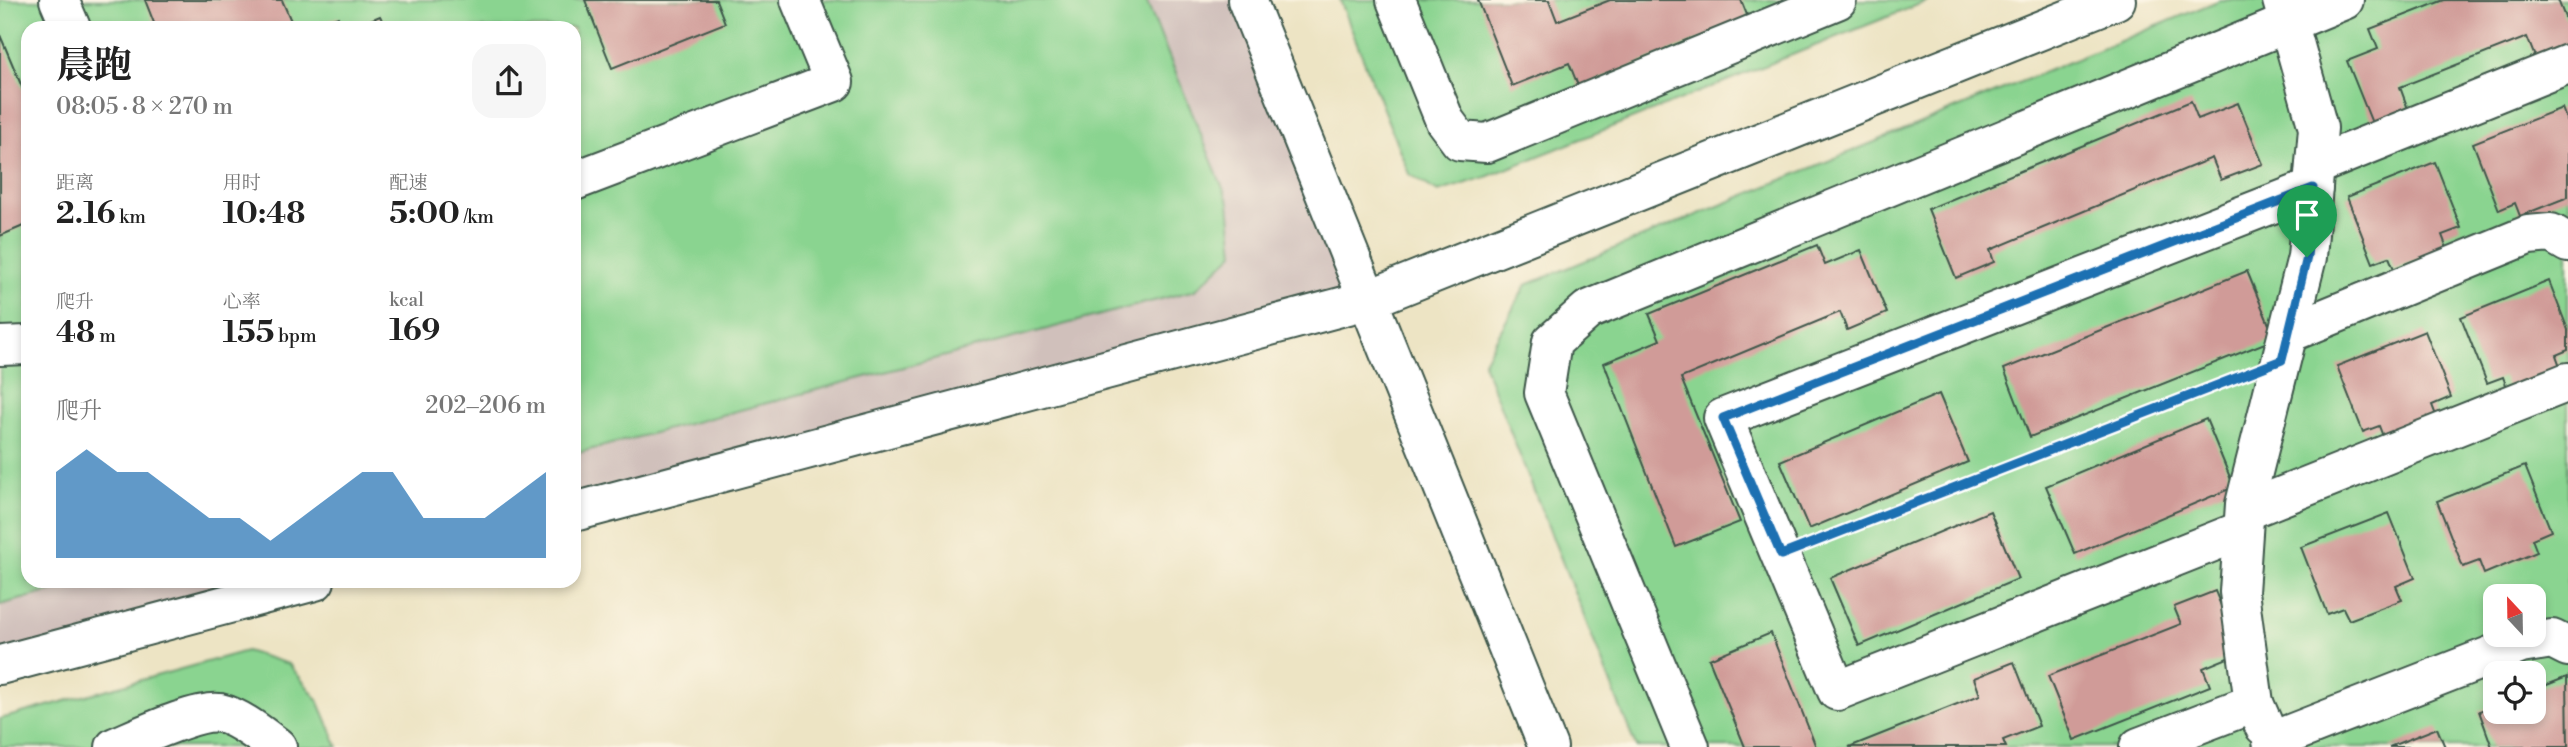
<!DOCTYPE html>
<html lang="zh">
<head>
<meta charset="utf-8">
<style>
	:root { --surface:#fff; --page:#f6f6f6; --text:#222; --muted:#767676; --accent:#1f6fb2 }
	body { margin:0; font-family:"Libre Bodoni","Noto Serif SC",serif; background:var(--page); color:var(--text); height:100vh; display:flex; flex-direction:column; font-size:26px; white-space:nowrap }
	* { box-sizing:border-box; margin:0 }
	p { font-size:23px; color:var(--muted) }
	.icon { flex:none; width:38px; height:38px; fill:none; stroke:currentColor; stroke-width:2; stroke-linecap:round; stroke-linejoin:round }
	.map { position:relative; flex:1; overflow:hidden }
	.sheet { position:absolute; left:21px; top:21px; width:560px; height:567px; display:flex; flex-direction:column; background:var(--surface); border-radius:21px; box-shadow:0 4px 10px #0003 }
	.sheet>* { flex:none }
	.needle { width:46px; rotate:338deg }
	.tools { position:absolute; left:2483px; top:584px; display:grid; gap:14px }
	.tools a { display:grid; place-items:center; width:63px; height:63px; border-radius:14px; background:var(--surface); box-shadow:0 4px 10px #0003; font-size:35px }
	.pin { position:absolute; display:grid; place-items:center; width:60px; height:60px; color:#fff; margin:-72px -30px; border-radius:50% 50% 50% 0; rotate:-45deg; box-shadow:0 0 7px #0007 }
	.pin .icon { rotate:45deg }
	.round { display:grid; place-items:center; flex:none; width:74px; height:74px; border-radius:21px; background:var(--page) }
	.headline { display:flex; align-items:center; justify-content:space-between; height:119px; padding:0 35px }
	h1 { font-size:38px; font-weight:700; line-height:52px }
	.metrics { display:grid; grid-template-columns:repeat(3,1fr); gap:10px; height:119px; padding:7px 35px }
	.metrics div { display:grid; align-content:center }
	.metrics b { font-size:30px; font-weight:700 }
	.metrics small { font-size:19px; font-weight:400 }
	.metrics p { font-size:19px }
	.chart { height:196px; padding:14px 35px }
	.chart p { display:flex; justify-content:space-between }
	.chart svg { width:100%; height:126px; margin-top:7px; fill:var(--accent); opacity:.7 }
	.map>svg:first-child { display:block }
	.industrial { fill:#d0c0bb }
	.green { fill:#8ad490; stroke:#548862; stroke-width:2; fill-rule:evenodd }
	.building { fill:#d09b98 }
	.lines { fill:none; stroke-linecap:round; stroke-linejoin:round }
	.minor-casing { stroke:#3e564a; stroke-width:42 }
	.path { stroke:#3e564a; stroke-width:4.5; stroke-dasharray:5 5; stroke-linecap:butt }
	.minor { stroke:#fff; stroke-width:38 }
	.route-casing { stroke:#fff; stroke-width:14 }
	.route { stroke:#1f6fb2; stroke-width:9 }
</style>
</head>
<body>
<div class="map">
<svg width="2568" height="747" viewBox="0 0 2568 747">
	<rect width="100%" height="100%" fill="#fcf5e5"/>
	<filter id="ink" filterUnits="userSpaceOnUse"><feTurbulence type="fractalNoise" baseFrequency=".0143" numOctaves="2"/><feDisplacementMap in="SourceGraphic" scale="14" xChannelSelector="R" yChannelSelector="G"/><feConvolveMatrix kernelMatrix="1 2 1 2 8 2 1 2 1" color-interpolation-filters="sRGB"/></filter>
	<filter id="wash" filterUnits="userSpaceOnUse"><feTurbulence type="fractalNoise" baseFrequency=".00686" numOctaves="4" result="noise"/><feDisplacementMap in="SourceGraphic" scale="28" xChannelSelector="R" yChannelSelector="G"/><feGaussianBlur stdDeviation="1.57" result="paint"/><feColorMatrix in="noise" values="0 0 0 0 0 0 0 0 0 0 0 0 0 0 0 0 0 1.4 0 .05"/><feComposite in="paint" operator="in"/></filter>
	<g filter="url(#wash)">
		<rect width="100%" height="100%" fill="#ede4c4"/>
		<!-- industrial -->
		<polygon class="industrial" points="0,0 1245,0 1367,300 574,512 574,28 28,28 28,581 314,581 0,665"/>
		<!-- green -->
		<g class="green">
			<polygon points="0,0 1146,0 1229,203 1234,253 1195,290 574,454 574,28 28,28 28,581 90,581 0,605"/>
			<polygon points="1340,0 1930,0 1486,177 1438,192 1409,174"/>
			<path d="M2220 0H2568V747H1636L1483 363 1526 285ZM2496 597H2534V635H2496ZM2496 674H2534V712H2496Z"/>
			<polygon points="246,651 289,664 318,700 338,747 0,747 0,719"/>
		</g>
		<g id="blocks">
			<!-- building -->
			<g class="building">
				<polygon points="145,0 282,0 294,28 156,28"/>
				<polygon points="585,0 716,0 725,23 612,68"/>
				<polygon points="1478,0 1549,0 1557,21 1610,0 1741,0 1749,20 1579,88 1569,63 1512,86"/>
				<polygon points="2444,0 2558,0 2568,25 2568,44 2535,57 2527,37 2400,87 2408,109 2372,123 2347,61 2378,49 2370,29"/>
				<polygon points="380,16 386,28 351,28"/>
				<polygon points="338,17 342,28 312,28"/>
				<polygon points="0,35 28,101 28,224 0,236"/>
				<polygon points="2191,101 2198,119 2238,103 2263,164 2221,180 2212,158 1990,250 1994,262 1956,278 1928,209"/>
				<polygon points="2562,108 2568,124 2568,197 2520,216 2515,203 2499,210 2473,143"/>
				<polygon points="2435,162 2461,228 2442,235 2447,248 2394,269 2389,257 2373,263 2347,197"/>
				<polygon points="1817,245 1825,265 1861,250 1887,313 1847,330 1840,312 1681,378 1740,522 1676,547 1604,363 1660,340 1649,314"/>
				<polygon points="2247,271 2275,339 2030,437 2004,369"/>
				<polygon points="2549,281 2568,330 2568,350 2556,355 2561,369 2508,390 2503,377 2487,383 2461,317"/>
				<polygon points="2425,331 2451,397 2432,405 2437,418 2384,439 2379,426 2363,432 2337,366"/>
				<polygon points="1939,394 1968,462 1809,529 1780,461"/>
				<polygon points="2206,419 2234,487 2075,554 2046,486"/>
				<polygon points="2525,466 2551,531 2532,539 2537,552 2484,574 2479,561 2463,567 2437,501"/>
				<polygon points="1990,511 2018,579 1859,646 1830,578"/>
				<polygon points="2389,513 2415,578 2396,586 2402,600 2349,620 2343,608 2327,614 2301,547"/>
				<polygon points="2215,591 2240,653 2203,668 2210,686 2074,740 2048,676 2181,624 2174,607"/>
				<polygon points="1771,633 1816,747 1745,747 1709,659"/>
				<polygon points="2014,662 2039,726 2003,740 2006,747 1849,747 1980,695 1974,678"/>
				<polygon points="2567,677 2568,747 2492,747 2479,711 2496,705 2496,712 2534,712 2534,690"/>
				<polygon points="2437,728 2445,747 2389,747"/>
			</g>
		</g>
	</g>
	<g filter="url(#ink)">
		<use href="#blocks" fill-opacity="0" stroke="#3e564a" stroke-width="2"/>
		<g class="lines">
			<defs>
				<g id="minor">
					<polyline points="59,0 71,28"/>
					<polyline points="1247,0 1548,747"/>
					<polyline points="1396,0 1445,121 1460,141 1487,143 1837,0"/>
					<polyline points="2315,166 2568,64"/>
					<polyline points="574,181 834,82 800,0"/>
					<polyline points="2289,333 2528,235 2551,233 2568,243"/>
					<polyline points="0,346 28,345"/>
					<polyline points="2245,511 2568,382"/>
					<polyline points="574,512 1367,300 2116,0"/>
					<polyline points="2243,530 1837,691 1723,418 2313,188"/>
					<polyline points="0,665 315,581"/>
					<polyline points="2254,703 2239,592 2245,504 2307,257 2318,128 2282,0"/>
					<polyline points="2272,741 2521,644 2552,639 2568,647"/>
					<path d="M115 747C137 738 198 709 220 713 239 717 262 736 277 747"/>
					<polyline points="1690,747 1544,393 1552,342 1588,310 2344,0"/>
					<polyline points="2139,747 2254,703 2264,726"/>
				</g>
			</defs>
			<!-- minor casing -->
			<use href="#minor" class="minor-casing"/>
			<!-- path -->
			<polyline class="path" points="1814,542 2240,377"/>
			<!-- minor -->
			<use href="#minor" class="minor"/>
		</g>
	</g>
	<g class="lines" filter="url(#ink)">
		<defs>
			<polygon id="route" points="2313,188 2307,257 2282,360 1781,555 1723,418"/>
		</defs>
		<!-- route casing -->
		<use href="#route" class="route-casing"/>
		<!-- route -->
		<use href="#route" class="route"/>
	</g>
</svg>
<div class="tools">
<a><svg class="needle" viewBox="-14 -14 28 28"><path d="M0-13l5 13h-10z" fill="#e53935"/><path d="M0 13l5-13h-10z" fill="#767676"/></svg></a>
<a><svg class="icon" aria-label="locate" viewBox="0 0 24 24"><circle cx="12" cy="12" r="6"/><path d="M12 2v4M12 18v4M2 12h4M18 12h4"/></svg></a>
</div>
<div class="pin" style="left:2307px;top:257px;background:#1e9e55"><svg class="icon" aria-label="arrive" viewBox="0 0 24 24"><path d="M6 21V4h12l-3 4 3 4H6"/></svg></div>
<section class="sheet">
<div class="headline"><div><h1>晨跑</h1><p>08:05 · 8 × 270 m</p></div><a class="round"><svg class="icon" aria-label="share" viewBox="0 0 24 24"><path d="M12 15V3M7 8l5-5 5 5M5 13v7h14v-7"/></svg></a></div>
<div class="metrics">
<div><p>距离</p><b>2.16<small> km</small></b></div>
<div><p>用时</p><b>10:48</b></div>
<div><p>配速</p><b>5:00<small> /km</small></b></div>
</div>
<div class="metrics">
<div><p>爬升</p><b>48<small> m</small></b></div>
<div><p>心率</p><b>155<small> bpm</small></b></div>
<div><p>kcal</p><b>169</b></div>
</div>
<div class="chart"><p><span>爬升</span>202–206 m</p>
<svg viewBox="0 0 160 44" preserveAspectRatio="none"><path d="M0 44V14L10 6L20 14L30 14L40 22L50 30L60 30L70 38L80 30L90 22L100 14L110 14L120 30L130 30L140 30L150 22L160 14V44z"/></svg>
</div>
</section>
</div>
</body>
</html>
